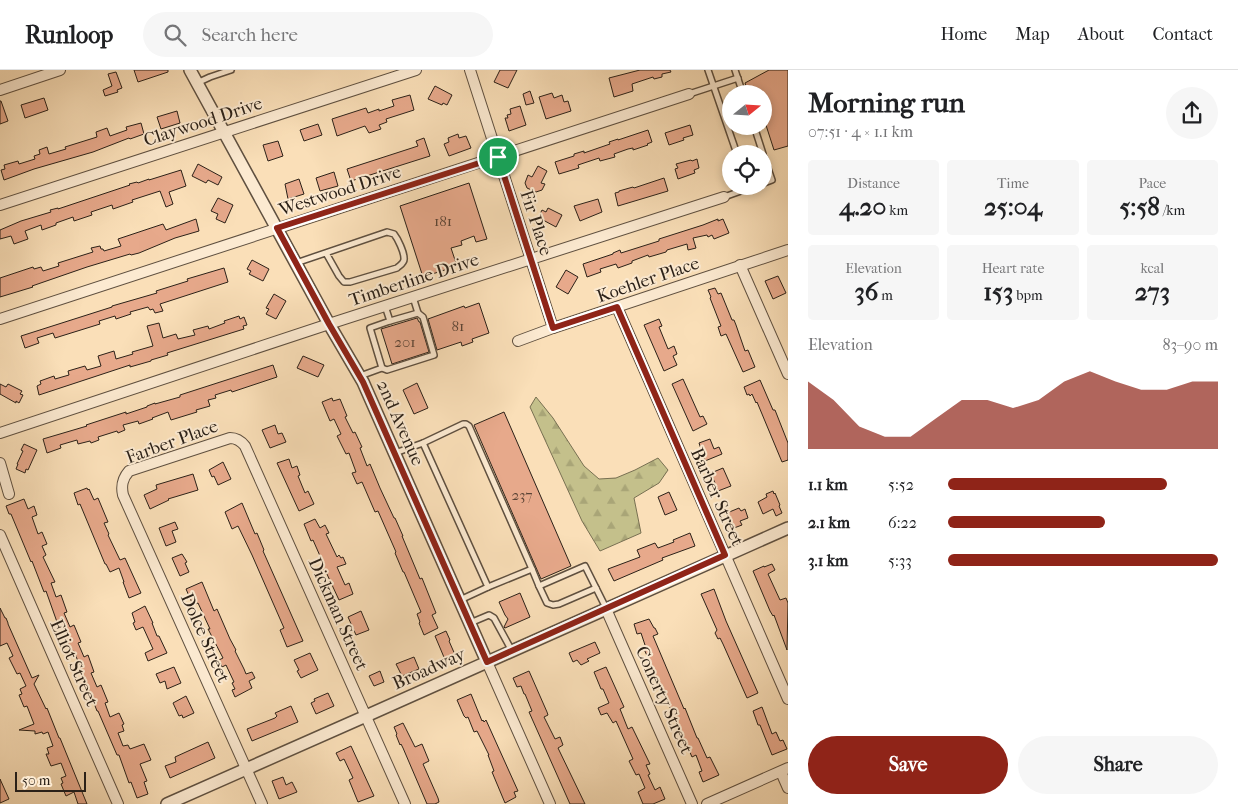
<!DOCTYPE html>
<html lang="en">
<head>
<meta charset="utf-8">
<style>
	:root { --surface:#fff; --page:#f6f6f6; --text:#202124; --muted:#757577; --line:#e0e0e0; --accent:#8f2418 }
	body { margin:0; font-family:"IM FELL French Canon",serif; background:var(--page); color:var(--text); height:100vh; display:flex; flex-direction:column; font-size:19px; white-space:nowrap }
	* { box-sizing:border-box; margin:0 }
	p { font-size:16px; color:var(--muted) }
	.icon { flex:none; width:28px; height:28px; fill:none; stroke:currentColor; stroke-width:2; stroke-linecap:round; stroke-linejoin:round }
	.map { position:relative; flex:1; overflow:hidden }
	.sheet { display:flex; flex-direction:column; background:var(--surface); width:450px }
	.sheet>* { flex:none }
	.needle { width:32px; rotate:72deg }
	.buttons { position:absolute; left:722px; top:15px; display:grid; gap:10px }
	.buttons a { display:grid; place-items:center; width:50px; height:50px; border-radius:50%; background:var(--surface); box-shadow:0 2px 8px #0003; font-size:25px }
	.scale { position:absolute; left:15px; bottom:12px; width:71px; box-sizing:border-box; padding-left:5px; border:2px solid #2b2118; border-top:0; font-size:14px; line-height:18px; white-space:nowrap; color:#2b2118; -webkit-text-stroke:4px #fcead1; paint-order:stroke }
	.pin { position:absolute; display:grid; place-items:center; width:42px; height:42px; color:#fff; margin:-21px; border:2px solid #fff; border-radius:50%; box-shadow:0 1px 5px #0007 }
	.round { display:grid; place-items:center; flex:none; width:52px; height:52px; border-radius:26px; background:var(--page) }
	.headline { display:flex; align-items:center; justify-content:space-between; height:85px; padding:0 20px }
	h1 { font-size:28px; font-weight:700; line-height:38px }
	.stats { display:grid; grid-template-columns:repeat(3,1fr); gap:8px; height:85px; padding:5px 20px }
	.stats div { display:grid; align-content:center; border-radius:5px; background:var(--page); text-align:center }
	.stats b { font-size:25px; font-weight:700 }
	.stats small { font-size:14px; font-weight:400 }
	.stats p { font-size:14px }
	.chart { height:140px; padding:10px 20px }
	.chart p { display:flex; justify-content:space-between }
	.chart svg { width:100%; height:90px; margin-top:5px; fill:var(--accent); opacity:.7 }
	.primary-button { display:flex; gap:10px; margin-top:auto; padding:10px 20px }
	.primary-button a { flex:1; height:58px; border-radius:30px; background:var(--accent); color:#fff; font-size:20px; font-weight:700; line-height:58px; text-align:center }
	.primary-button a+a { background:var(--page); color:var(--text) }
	ul { padding:0 20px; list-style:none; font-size:16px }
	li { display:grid; grid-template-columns:80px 60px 1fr; align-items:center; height:38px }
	li i { height:12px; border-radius:6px; background:var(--accent) }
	header { display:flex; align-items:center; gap:30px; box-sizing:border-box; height:70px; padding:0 25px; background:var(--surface); border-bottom:1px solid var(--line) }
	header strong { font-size:24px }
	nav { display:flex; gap:28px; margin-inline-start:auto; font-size:18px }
	.search { width:350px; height:45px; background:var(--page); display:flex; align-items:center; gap:12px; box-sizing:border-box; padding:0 18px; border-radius:28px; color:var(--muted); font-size:19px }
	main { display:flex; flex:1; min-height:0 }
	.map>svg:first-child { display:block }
	.forest { fill:url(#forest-firs); stroke:#787052 }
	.building { fill:#e7a98b; stroke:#2b2118 }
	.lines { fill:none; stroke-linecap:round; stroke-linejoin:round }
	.service-casing { stroke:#5f5040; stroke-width:8 }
	.minor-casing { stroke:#5f5040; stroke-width:12 }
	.tertiary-casing { stroke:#5f5040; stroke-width:14 }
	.service { stroke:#fcead1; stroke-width:5 }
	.minor { stroke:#fcead1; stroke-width:10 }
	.tertiary { stroke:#fcead1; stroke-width:11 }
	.route-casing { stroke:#fff; stroke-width:10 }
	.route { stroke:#8f2418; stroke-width:6 }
	.labels { text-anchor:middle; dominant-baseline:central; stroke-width:4; stroke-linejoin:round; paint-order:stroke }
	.number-label { font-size:15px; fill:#5a4335 }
	.street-label { font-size:18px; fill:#2b2118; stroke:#fcead1 }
</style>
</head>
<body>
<header>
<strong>Runloop</strong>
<div class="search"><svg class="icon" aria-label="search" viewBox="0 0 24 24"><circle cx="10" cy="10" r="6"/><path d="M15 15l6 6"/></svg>Search here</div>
<nav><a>Home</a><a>Map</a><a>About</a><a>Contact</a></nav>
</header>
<main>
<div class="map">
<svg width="788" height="734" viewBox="0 0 788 734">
	<defs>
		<pattern id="forest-firs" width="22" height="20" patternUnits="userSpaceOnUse" patternTransform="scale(1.25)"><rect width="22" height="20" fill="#c4c08b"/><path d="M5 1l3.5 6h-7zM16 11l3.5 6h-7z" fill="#a9a577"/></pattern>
	</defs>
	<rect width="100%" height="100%" fill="#fadfb8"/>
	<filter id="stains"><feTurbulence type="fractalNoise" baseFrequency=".004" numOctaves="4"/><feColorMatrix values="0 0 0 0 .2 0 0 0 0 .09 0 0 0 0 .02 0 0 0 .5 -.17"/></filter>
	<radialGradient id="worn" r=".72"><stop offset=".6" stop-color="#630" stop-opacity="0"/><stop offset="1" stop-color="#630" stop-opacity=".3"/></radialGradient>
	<!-- forest -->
	<polygon class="forest" points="536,327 553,348 584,396 599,409 616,408 635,400 658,388 668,400 659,413 634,428 641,463 600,481 582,451 530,337"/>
	<!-- building -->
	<g class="building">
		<polygon points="134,0 168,0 168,2 138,12"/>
		<polygon points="500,0 517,0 508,18 494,12"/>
		<polygon points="640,0 670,0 671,2 662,4 662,7 654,9 653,7 632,14 633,21 614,27 609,8"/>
		<polygon points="769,0 788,0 788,76 774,80 764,49 764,24 749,24 745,13"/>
		<polygon points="116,2 122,18 117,20 118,22 105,26 103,20 112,16 108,4"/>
		<polygon points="435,16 452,25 447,35 443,33 442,35 428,29"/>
		<polygon points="530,21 534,33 526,35 523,24"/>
		<polygon points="552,23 554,28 562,25 564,32 568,31 571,41 546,49 539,27"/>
		<polygon points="410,25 414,40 386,49 387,52 379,55 381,59 369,63 365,56 337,66 332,49 366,38 368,43 379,39 379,41 394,36 392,30"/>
		<polygon points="44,28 48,40 25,48 21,35"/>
		<polygon points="0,31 1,31 8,51 0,54"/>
		<polygon points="520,36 526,55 509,61 505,48 508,48 507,45 511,44 510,39"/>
		<polygon points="177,41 180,53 161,59 157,47"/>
		<polygon points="141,53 144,64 130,69 129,68 93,82 34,99 4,110 1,100 5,99 4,95 18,91 19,94 35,89 34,86 40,84 39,80 47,77 49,84 66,79 65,77 97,67 96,62 107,58 110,66 127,60 126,57"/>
		<polygon points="318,54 322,65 304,71 300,60"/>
		<polygon points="690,55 693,65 683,68 684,70 669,75 665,63"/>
		<polygon points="648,60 652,72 647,74 648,75 633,80 633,78 628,79 614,84 615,87 600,91 599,88 578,95 579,98 559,104 555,92 574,86 574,84 584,81 584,83 610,74 609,72 618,69 618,70"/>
		<polygon points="458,64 459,68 466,66 471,78 449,86 444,74 449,72 448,68"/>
		<polygon points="424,68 430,86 351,111 347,99 418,76 416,71"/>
		<polygon points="278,71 283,86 268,91 263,75"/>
		<polygon points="697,89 699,98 694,100 695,103 678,109 675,99 678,98 676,94 691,90 692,91"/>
		<polygon points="198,94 222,107 218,115 208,110 206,113 192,106"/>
		<polygon points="538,96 547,101 541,113 545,114 542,120 536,122 527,118 525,113 528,105 532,107"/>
		<polygon points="181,100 186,116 169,122 173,134 166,137 160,121 132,130 133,132 113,139 112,135 91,142 92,145 74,151 73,147 56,153 56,155 42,160 41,155 25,161 28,169 14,174 11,166 0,169 0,160 21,151 51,142 50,140 58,138 58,139 130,115 129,114 137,112 138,113 149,109 149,110"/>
		<polygon points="334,102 338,116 320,121 316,108"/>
		<polygon points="664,108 668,121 618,136 615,123 619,122 619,121 633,117 634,118"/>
		<polygon points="299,109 304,124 288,129 285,114"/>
		<polygon points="469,113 487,169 476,172 474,166 461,171 462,175 451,178 457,196 423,207 400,136"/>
		<polygon points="218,128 233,135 225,153 216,149 218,144 211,141"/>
		<polygon points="598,129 602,142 580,151 574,136"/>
		<polygon points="548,138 562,145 556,157 543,150 535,154 542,140 546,142"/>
		<polygon points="196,149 199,161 175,168 139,183 131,185 130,184 87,197 32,216 33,217 0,227 0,208 33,197 34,199 41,197 43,201 59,196 58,193 93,182 91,178 100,176 101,179 103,179 104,181 121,176 118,169 163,154 166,160"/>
		<polygon points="718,149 718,151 723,149 729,163 714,169 712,165 708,167 707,165 693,168 696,178 688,180 687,174 667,180 666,182 649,187 648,185 632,191 632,193 618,198 616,194 600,199 601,202 587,207 583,194 613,184 613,183 620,180 621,183 659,171 659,169 703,155"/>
		<polygon points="252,190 269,199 263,211 249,204 251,201 247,199"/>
		<polygon points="224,198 228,212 160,234 163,241 155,243 153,239 150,240 148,237 130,242 131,244 116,249 115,246 99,251 100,254 55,268 53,263 37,268 39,273 25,278 21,266 112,237 112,236 157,223 156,221 188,211 187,209"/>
		<polygon points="566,200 578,207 568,224 556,217"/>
		<polygon points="778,206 786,223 773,229 765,211"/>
		<polygon points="715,218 718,224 721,223 732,250 734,250 736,255 745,281 748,280 755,297 743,302 726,264 721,266 718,257 721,256 710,228 711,227 708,220"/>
		<polygon points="274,224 286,231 276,249 266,244 269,239 266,238"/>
		<polygon points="479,233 489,263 472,269 473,272 462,276 461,272 437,280 428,249 464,236 465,238"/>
		<polygon points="239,246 240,249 244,247 247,255 243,256 244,259 167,283 168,285 151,290 151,291 130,297 130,295 39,325 37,316 41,314 40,311 54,306 55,309 69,305 68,301 85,296 87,300 101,296 98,286 114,281 116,289 133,284 132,282 153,276 147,256 159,253 163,268 176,264 178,269 195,265 193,260 208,256 209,259 225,253 224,251"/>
		<polygon points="417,248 419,252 420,252 429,282 392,294 381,259"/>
		<polygon points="659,249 662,256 659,257 668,279 674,276 677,284 673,286 677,295 664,301 644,255"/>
		<polygon points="303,286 324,295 318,307 297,298"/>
		<polygon points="273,295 277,307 232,322 231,320 215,325 216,328 208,330 210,336 196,340 197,342 171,350 168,342 152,348 153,349 139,354 138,351 123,355 125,360 118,363 117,361 98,367 99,370 91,373 90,371 78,374 77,370 60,375 61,378 47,383 43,369 87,356 86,355 126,342 126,344 147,337 147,336 155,333 155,334 180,327 180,325"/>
		<polygon points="683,309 700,347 703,346 707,354 693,361 672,314"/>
		<polygon points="760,310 773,340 775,340 788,373 788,390 782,392 757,332 756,333 752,324 750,326 749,324 747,325 744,317"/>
		<polygon points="417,313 428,338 414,344 403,320"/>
		<polygon points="0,314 6,317 8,314 22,321 20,324 23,325 19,333 16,331 16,333 0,324"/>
		<polygon points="332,328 333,331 340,329 347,346 345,347 353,363 355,362 362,377 360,378 367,396 370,394 380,418 394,448 395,448 403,466 402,466 420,509 422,508 436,543 432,545 438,558 424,565 419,553 420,552 417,544 421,542 404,502 403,502 395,483 396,482 378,441 375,442 362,412 357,414 352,403 356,402 349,383 346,384 337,366 341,364 334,349 330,351 322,332"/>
		<polygon points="504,342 571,496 541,509 474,355"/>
		<polygon points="275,355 278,364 282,363 286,372 270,378 262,360"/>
		<polygon points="710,369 714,379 719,377 722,384 705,391 699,373"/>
		<polygon points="24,374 37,380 28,400 26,399 25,403 16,399 18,394 17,394 23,381 21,380"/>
		<polygon points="289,389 292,398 297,396 300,405 298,406 305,423 308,421 314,434 299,441 277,393"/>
		<polygon points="223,392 231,409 218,415 214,406 212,407 209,400"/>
		<polygon points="723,398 731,416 718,421 711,403"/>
		<polygon points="193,404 198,420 168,429 169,430 150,439 144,425 157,419 156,415"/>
		<polygon points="87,418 88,420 89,419 94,430 98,428 108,452 104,453 109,464 108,465 120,490 125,488 141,523 129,528 123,512 124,512 119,498 110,502 106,494 105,494 80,434 78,435 74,423"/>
		<polygon points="773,421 774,424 775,423 780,435 779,436 782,443 776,446 773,439 763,444 758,432 767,427 766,424"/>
		<polygon points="669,422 677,440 665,445 658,427"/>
		<polygon points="24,429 28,439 34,436 37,445 32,447 38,464 42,462 47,474 42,476 46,485 43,487 55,512 51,513 56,527 61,525 67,542 64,543 70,557 74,555 81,572 78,573 84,587 88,585 94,602 91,603 97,617 101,615 108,632 105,633 110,647 119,643 124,654 122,655 124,661 118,663 123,676 128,675 130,679 144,674 151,690 140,694 147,711 144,712 148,724 137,728 131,712 129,713 119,685 117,685 98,641 97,641 74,581 72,582 59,551 57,552 46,521 44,522 32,491 31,492 11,444 9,444 6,436"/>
		<polygon points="242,433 255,464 257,463 264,480 263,481 303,571 287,577 280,560 284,558 252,485 238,456 232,459 225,442"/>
		<polygon points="739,438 741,441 745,439 748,448 740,451 742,455 734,458 727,443"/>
		<polygon points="315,449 320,458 325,455 329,463 326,464 337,487 339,485 341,488 343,487 346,494 337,497 345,515 349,513 353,524 339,530 326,502 325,503 322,496 324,495 313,470 311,471 304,454"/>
		<polygon points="175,452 178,459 172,461 176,472 166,476 159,458"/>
		<polygon points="690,463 695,476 662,488 663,490 614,511 608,499 640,487 637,480 655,473 658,478 674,472 673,470"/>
		<polygon points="182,484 187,492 185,493 189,502 180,506 172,488"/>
		<polygon points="772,494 775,500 768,504 780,530 786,528 788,533 787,580 774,545 773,546 770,541 753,501 764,496 764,497"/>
		<polygon points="202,512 214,541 217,539 230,569 236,580 235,581 244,599 246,604 252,602 255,608 249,611 252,618 235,627 232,620 235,619 232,613 234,612 226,595 222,597 219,590 223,588 208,559 210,559 198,533 193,535 186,519"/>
		<polygon points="714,519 726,551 758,623 747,628 723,574 720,568 718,569 715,563 717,560 701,524"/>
		<polygon points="520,523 530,547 505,558 504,557 508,549 505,545 499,532"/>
		<polygon points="145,536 153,553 152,553 157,566 159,566 167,583 148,591 145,583 153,579 143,557 136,560 133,553 135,552 132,543"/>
		<polygon points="0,538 5,548 6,548 8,553 8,554 32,608 39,605 34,614 46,639 47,638 59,668 60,668 87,734 78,734 74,722 66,726 61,714 63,713 61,708 66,706 61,693 51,696 46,684 49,684 47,678 53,676 48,662 43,664 42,662 35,664 35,661 19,660 34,654 27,636 24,637 19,625 22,624 20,619 26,616 20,603 17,604 9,588 13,586 7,573 0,576"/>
		<polygon points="361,541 369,560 356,565 348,547"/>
		<polygon points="649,549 654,558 655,558 658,564 653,566 684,639 685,638 697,668 698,668 707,688 710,687 719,705 703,712 699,702 702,701 696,685 692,687 644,579 646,578 641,563 637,564 634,554"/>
		<polygon points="446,561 450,570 449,571 456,587 446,592 435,566"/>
		<polygon points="595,572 600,583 587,589 589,591 581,595 577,590 573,592 569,583"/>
		<polygon points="310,583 318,600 301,608 297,601 299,600 294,590"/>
		<polygon points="414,587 419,599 402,606 396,594"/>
		<polygon points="174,597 181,613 167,619 165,611 160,613 156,604"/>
		<polygon points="606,597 624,637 620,639 628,659 632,657 650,694 646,695 650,704 648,705 655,720 660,717 665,729 653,734 643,734 638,722 645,718 639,704 636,705 629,691 633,689 616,651 613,653 607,643 601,645 598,638 609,633 603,619 601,619 594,602"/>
		<polygon points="380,601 384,612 374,616 369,606"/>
		<polygon points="529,601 547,642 548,645 544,647 555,669 560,667 563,675 558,678 585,734 570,734 529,642 532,641 525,624 524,624 521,616 517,617 513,608"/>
		<polygon points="328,623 334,636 316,644 311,633 315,631 314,629"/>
		<polygon points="471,624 482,651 483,650 484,652 486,650 518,721 514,722 516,727 505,733 492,702 494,701 488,685 489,685 477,661 474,662 468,647 466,648 464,646 457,630"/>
		<polygon points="186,626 194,643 183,648 182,645 179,646 173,633"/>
		<polygon points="291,636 298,652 252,671 247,659 275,648 277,646 275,643"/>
		<polygon points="762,637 772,664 776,662 780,671 783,670 787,679 772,685 760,655 758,655 753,641"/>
		<polygon points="403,653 415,677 422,674 429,691 423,694 438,728 439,732 435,734 427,734 403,678 401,674 400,675 396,665 397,664 394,657"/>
		<polygon points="208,672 215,688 170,708 165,696 176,692 175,687"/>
		<polygon points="351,676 374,726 358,732 349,710 353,708 344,689 340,691 336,683"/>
		<polygon points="283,707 286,715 292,712 297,722 279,729 272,711"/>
		<polygon points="0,709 9,729 0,733"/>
	</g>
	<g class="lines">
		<defs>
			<g id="service">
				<polyline points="708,0 737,84"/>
				<polyline points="735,0 743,24"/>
				<polyline points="197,13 210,7 231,0"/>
				<polyline points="689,24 738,8"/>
				<polyline points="754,56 763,84"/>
				<polyline points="764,87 772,110 764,113"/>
				<polyline points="724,127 755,116"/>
				<path d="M296 193 387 162 394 164C398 169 404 182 404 188 405 193 400 195 397 198L350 212H344L339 206 326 183"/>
				<polyline points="390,251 418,243 413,227"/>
				<polyline points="382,298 387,300 434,285 423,247 418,243"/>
				<polyline points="360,306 382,298 370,258 390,251 385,236"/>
				<polyline points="423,373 463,354 466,354 469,356 532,499"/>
				<polyline points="395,383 423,373 488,517 460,530"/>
				<polyline points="539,516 547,533 553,535 559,534 596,518"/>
				<polyline points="488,517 532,499 539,516 585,496 606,538"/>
				<polyline points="470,553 489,545 494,548 512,581"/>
			</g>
			<g id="minor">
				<polyline points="470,0 553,258"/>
				<polyline points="0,20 60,0"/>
				<polyline points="0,135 416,0"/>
				<polyline points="740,195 788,304"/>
				<polyline points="617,237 788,629"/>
				<polyline points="0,249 689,24"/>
				<polyline points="518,271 553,258 788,180"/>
				<polyline points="0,363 329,254 724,127"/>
				<polyline points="0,393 9,424"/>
				<polyline points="0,465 118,734"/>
				<polyline points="606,539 692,734"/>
				<polyline points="487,592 550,734"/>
				<polyline points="781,702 788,718"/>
				<path d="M262 734 123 425C121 416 122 409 129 401L230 368C236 368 241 371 245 376L405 734"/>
				<polyline points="707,734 788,698"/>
			</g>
			<g id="tertiary">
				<polyline points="190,0 329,254 363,312 487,592"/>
				<polyline points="167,734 366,646 788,458"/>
			</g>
		</defs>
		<!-- service casing -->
		<use href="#service" class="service-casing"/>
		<!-- minor casing -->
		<use href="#minor" class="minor-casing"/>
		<!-- tertiary casing -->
		<use href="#tertiary" class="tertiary-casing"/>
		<!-- service -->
		<use href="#service" class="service"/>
		<!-- minor -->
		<use href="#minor" class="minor"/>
		<!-- tertiary -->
		<use href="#tertiary" class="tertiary"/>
	</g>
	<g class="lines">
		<defs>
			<polygon id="route" points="498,87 553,258 617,237 725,485 487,592 363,312 329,254 277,158"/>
		</defs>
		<!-- route casing -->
		<use href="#route" class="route-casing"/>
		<!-- route -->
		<use href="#route" class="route"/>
	</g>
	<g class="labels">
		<!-- number labels -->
		<g class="number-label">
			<text x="443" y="151">181</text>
			<text x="458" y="256">81</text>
			<text x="405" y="272">201</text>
			<text x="522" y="425">237</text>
		</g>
		<!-- street labels -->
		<g class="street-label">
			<text transform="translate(203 52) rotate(-18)">Claywood Drive</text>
			<text transform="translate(340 121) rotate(-18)">Westwood Drive</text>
			<text transform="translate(536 153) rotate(72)">Fir Place</text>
			<text transform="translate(414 210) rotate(-18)">Timberline Drive</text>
			<text transform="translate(648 210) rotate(-19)">Koehler Place</text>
			<text transform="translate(400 353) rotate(66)">2nd Avenue</text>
			<text transform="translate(172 372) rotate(-20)">Farber Place</text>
			<text transform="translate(717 427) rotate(66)">Barber Street</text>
			<text transform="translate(338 544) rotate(66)">Dickman Street</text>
			<text transform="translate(205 568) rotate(66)">Dolce Street</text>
			<text transform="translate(74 593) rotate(66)">Elliot Street</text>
			<text transform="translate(429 599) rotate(-24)">Broadway</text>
			<text transform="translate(664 630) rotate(66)">Conerty Street</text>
		</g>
	</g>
	<rect width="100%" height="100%" filter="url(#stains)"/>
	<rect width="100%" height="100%" fill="url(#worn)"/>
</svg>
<div class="buttons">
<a><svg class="needle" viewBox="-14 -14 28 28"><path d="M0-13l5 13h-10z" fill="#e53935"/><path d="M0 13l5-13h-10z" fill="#757577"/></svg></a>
<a><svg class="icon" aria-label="locate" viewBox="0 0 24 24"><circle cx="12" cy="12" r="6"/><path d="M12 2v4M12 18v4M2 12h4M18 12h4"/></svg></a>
</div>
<div class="scale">50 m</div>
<div class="pin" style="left:498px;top:87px;background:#1e9e55"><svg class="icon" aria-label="arrive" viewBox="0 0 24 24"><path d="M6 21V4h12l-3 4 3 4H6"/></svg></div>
</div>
<section class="sheet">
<div class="headline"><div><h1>Morning run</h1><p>07:51 · 4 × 1.1 km</p></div><a class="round"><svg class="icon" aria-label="share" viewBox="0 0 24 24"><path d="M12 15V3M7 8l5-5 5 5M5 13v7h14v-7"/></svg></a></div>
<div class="stats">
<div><p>Distance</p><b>4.20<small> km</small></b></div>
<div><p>Time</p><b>25:04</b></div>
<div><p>Pace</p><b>5:58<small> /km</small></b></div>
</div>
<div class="stats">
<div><p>Elevation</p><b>36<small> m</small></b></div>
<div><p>Heart rate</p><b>153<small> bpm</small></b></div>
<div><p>kcal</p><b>273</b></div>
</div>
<div class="chart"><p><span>Elevation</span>83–90 m</p>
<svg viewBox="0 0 160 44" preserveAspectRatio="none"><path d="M0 44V11L10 20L20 33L30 38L40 38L50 29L60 20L70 20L80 24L90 20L100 11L110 6L120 11L130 15L140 15L150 11L160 11V44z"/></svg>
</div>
<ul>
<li><b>1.1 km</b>5:52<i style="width:81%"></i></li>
<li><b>2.1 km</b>6:22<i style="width:58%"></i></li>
<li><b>3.1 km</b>5:33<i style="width:100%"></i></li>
</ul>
<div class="primary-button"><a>Save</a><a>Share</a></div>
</section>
</main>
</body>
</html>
